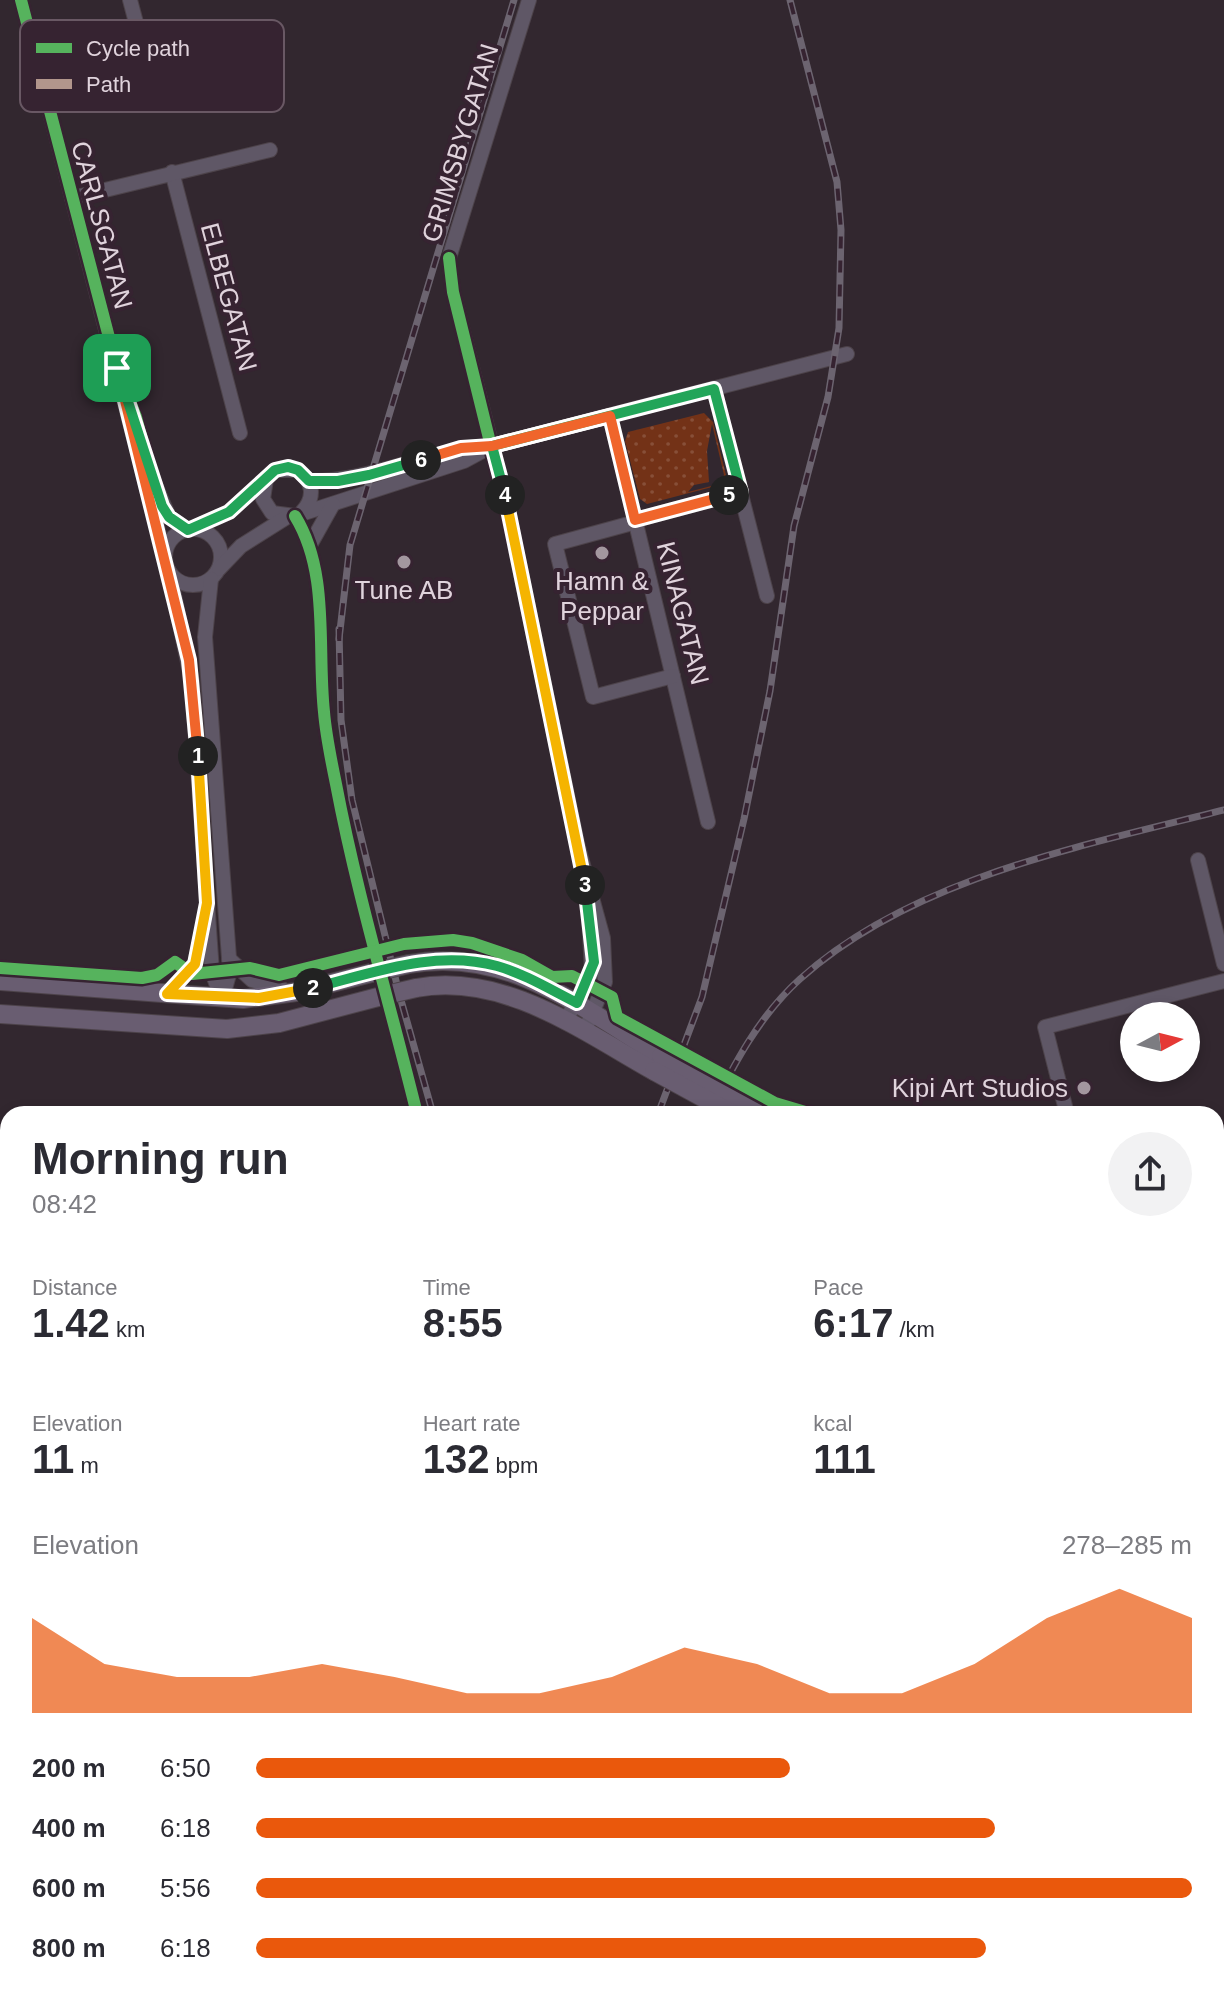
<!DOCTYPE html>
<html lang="en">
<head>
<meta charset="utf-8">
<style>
	:root { --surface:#fff; --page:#f2f2f3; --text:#2b2b33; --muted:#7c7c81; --accent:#ea580c }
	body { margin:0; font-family:Helvetica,sans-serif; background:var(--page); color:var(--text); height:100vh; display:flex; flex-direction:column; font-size:30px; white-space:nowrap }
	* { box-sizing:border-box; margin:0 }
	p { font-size:26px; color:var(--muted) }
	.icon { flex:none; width:44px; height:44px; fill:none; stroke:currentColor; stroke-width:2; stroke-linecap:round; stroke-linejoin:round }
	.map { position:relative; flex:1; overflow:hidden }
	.details { position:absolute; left:0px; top:1106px; width:1224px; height:888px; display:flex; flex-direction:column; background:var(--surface); border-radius:24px 24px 0 0; box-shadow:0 4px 12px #0003 }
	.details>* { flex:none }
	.needle { width:52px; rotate:83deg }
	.controls { position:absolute; left:1120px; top:1002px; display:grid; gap:16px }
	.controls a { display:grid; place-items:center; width:80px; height:80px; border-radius:50%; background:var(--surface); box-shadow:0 4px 12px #0003; font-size:40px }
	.pin { position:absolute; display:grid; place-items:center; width:68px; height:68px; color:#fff; margin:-34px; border-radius:16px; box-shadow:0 4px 12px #0006 }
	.km { position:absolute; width:40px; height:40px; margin:-20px; border-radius:50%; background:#222; color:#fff; font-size:22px; line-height:40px; text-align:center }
	.round { display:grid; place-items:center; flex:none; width:84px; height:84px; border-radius:42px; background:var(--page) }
	.head { display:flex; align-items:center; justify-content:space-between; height:136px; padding:0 32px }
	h1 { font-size:44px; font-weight:700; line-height:60px }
	.figures { display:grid; grid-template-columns:repeat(3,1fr); gap:12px; height:136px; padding:8px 32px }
	.figures div { display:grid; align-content:center }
	.figures b { font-size:40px; font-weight:700 }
	.figures small { font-size:22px; font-weight:400 }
	.figures p { font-size:22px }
	.chart { height:224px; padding:16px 32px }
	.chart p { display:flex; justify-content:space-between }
	.chart svg { width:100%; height:144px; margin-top:8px; fill:var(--accent); opacity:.7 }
	ul { padding:0 32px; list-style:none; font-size:26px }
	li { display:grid; grid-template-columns:128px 96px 1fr; align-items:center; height:60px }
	li i { height:20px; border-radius:10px; background:var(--accent) }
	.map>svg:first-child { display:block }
	.grass { fill:url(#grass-dots); fill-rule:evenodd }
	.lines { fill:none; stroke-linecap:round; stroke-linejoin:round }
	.minor-casing { stroke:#4d434a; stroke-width:16 }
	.major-casing { stroke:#4d434a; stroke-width:20 }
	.minor { stroke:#5f5766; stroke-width:14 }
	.major { stroke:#695d71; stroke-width:18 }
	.rail-casing { stroke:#6c6470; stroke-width:7 }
	.rail { stroke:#362331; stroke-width:4; stroke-dasharray:12; stroke-linecap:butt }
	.major-bridge-casing { stroke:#4d434a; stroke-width:20; stroke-linecap:butt }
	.major-bridge { stroke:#695d71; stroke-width:18 }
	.quiet { stroke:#b2968c; stroke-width:10; stroke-dasharray:20 10; stroke-linecap:butt }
	.cycleway-casing { stroke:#362331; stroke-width:17 }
	.cycleway { stroke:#56b35d; stroke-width:12 }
	.split-1-casing { stroke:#fff; stroke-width:16 }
	.split-2-casing { stroke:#fff; stroke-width:16 }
	.split-3-casing { stroke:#fff; stroke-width:16 }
	.split-4-casing { stroke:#fff; stroke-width:16 }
	.split-5-casing { stroke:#fff; stroke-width:16 }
	.split-6-casing { stroke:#fff; stroke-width:16 }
	.split-7-casing { stroke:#fff; stroke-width:16 }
	.split-1 { stroke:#f0652b; stroke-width:10 }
	.split-2 { stroke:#f5b400; stroke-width:10 }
	.split-3 { stroke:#22a559; stroke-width:10 }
	.split-4 { stroke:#f5b400; stroke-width:10 }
	.split-5 { stroke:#22a559; stroke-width:10 }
	.split-6 { stroke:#f0652b; stroke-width:10 }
	.split-7 { stroke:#22a559; stroke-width:10 }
	.poi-dot { fill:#a3979f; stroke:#362331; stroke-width:3 }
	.labels { text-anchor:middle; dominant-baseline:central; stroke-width:8; stroke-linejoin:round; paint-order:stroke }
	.street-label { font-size:26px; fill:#e0d3dc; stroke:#362331 }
	.poi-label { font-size:26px; fill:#e0d3dc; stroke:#362331 }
	.key { fill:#362331; stroke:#695864; stroke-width:2 }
	.key-label { font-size:22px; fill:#e0d3dc }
</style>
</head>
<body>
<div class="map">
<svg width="1224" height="1994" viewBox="0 0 1224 1994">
	<defs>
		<pattern id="grass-dots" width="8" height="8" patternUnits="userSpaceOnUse" patternTransform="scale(2)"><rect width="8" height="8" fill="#733217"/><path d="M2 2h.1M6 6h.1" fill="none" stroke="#874f38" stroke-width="1.8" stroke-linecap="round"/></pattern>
	</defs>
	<rect width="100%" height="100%" fill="#32272f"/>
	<!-- grass -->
	<path class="grass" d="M704 413 713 422 726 475 720 485 647 504 640 499 625 441 628 432ZM712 424 724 475 719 484 688 492 694 485 709 482 707 451Z"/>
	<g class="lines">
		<defs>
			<g id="minor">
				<polyline points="21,0 165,558"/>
				<polyline points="130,0 147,64 256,35"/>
				<polyline points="529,0 449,258 453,292 508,511 577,843 603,938 605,982 589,1021"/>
				<polyline points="172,172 240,433"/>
				<polyline points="72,198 270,150"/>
				<polyline points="714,389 767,596"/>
				<polyline points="610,416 708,822"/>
				<polyline points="152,478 169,517 188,530"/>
				<path d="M309 481C373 482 429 449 492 446L847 354"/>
				<path d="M302 512C315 498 314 482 298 470H275L266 479 263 499 272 513 295 516 464 461 488 448"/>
				<path d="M295 516C330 573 317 647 324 712 326 736 331 760 336 784 357 895 390 1004 417 1114"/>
				<polyline points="635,520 741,492"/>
				<polyline points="636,522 555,544 593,697 673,676"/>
				<circle cx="193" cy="557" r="28"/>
				<polyline points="192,529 229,512 266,479"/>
				<polyline points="310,545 333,504"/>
				<polyline points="219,569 241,546 287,517"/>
				<polyline points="169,571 192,682 212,972 222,999"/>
				<polyline points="211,579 205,637 230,971 222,999"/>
				<polyline points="1198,860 1224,964"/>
				<polyline points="229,959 252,980 284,990"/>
				<polyline points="167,994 195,964 203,927"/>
				<polyline points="565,1022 592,972 589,915"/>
				<polyline points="1067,1114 1045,1027 1224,981"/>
				<polyline points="1216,1138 1224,1136"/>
				<polyline points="1216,1680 1224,1709"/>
				<polyline points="787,1986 787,1994"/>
			</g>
			<g id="major">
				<path d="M409 964C506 946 583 1008 661 1056"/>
				<polyline points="0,981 243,999 296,992 371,973"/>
				<path d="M416 988C503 972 581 1030 654 1071"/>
				<polyline points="0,1014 227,1029 279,1023 378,997"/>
				<polyline points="963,1986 965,1994"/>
				<polyline points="990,1986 992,1994"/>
			</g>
		</defs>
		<!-- minor casing -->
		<use href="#minor" class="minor-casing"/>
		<!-- major casing -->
		<use href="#major" class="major-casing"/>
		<!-- minor -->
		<use href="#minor" class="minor"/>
		<!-- major -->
		<use href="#major" class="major"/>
		<defs>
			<g id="rail">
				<polyline points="339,629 341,720 352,800 399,993 433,1114"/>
				<polyline points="339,639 350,545 514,0"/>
				<polyline points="658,1114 702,997 744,819 770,691 794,526 828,397 839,328 841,230 837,182 790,0"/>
				<path d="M710 1114C733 1065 759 1016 800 979 912 878 1082 846 1224 810"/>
				<polyline points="1216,1452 1224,1449"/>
				<polyline points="1216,1749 1224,1744"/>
				<polyline points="1216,1772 1224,1767"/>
				<polyline points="0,1924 8,1954"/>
				<polyline points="16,1986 18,1994"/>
				<polyline points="661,1986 663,1994"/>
				<polyline points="767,1986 767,1994"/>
				<polyline points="1029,1986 1032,1994"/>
				<polyline points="1056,1994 1057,1986"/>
				<polyline points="1070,1994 1072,1986"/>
			</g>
		</defs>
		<!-- rail casing -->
		<use href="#rail" class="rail-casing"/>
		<!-- rail -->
		<use href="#rail" class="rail"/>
		<defs>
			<g id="major-bridge">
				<polyline points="371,973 409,964"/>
				<polyline points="378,997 416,988"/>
				<polyline points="661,1056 757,1108"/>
				<polyline points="654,1071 733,1114"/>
			</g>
		</defs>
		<!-- major-bridge casing -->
		<use href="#major-bridge" class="major-bridge-casing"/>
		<!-- major-bridge -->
		<use href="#major-bridge" class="major-bridge"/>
		<!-- quiet -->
		<polyline class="quiet" points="1002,1986 1004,1994"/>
		<defs>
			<g id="cycleway">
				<polyline points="21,0 117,368 136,417 156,493"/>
				<polyline points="449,258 453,292 516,548"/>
				<path d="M295 516C330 573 317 647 324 712 326 736 331 760 336 784 357 895 390 1004 417 1114"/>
				<polyline points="0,968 142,978 157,975 175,962 192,974 250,968 279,975 404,944 453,940 472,943 522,960 552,977 572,976 612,997 617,1017 775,1103 812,1114"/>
			</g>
		</defs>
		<!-- cycleway casing -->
		<use href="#cycleway" class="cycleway-casing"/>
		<!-- cycleway -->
		<use href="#cycleway" class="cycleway"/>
	</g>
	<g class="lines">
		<defs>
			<polyline id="split-1" points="117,368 189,660 198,756"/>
			<polyline id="split-2" points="198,756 207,903 195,964 167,994 259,998 313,988"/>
			<path id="split-3" d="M313 988C373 973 435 949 497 966 525 974 551 990 577 1003L594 962 585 885"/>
			<polyline id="split-4" points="505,495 585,885"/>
			<polyline id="split-5" points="505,495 492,446 714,389 741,492 729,495"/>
			<polyline id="split-6" points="421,460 461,448 492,446 610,416 635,520 729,495"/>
			<polyline id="split-7" points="117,368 162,506 169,517 188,530 229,512 275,470 288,467 298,470 309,481 338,481 369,475 421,460"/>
		</defs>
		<!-- split-1 casing -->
		<use href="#split-1" class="split-1-casing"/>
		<!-- split-2 casing -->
		<use href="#split-2" class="split-2-casing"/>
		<!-- split-3 casing -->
		<use href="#split-3" class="split-3-casing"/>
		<!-- split-4 casing -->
		<use href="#split-4" class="split-4-casing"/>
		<!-- split-5 casing -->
		<use href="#split-5" class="split-5-casing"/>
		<!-- split-6 casing -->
		<use href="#split-6" class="split-6-casing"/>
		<!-- split-7 casing -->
		<use href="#split-7" class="split-7-casing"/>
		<!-- split-1 -->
		<use href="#split-1" class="split-1"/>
		<!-- split-2 -->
		<use href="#split-2" class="split-2"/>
		<!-- split-3 -->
		<use href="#split-3" class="split-3"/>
		<!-- split-4 -->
		<use href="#split-4" class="split-4"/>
		<!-- split-5 -->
		<use href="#split-5" class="split-5"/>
		<!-- split-6 -->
		<use href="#split-6" class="split-6"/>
		<!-- split-7 -->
		<use href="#split-7" class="split-7"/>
	</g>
	<!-- markers -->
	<g class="poi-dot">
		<circle cx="602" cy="553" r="8"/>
		<circle cx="404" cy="562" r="8"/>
		<circle cx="1084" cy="1088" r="8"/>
	</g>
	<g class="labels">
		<!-- street labels -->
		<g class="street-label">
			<text transform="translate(460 143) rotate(-73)">GRIMSBYGATAN</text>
			<text transform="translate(102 225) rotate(75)">CARLSGATAN</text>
			<text transform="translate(229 297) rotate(75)">ELBEGATAN</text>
			<text transform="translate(683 613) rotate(76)">KINAGATAN</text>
		</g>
		<!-- poi labels -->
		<g class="poi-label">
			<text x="602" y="581">Hamn &amp;<tspan x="602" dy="30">Peppar</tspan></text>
			<text x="404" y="590">Tune AB</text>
			<text x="1068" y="1088" text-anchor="end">Kipi Art Studios</text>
		</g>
	</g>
	<!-- legend -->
	<rect x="20" y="20" width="264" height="92" rx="12" class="key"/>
	<rect x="36" y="43" width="36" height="10" fill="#56b35d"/>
	<rect x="36" y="79" width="36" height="10" fill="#b2968c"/>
	<g class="key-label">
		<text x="86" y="56">Cycle path</text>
		<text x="86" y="92">Path</text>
	</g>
</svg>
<div class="controls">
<a><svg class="needle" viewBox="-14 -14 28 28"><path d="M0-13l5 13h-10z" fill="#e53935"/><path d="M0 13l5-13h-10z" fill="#7c7c81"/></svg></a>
</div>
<div class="pin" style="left:117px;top:368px;background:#1e9e55"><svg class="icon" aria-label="arrive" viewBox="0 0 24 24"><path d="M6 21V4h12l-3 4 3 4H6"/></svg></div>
<b class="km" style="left:198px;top:756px">1</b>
<b class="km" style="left:313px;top:988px">2</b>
<b class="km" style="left:585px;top:885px">3</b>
<b class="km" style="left:505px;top:495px">4</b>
<b class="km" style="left:729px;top:495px">5</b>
<b class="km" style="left:421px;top:460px">6</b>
<section class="details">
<div class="head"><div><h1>Morning run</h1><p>08:42</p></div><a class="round"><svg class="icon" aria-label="share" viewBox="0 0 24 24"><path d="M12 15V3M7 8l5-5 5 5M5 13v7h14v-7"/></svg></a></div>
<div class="figures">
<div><p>Distance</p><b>1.42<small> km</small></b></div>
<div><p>Time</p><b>8:55</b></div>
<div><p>Pace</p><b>6:17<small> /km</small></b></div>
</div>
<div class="figures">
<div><p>Elevation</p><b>11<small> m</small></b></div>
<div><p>Heart rate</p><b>132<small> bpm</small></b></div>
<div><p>kcal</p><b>111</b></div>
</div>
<div class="chart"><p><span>Elevation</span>278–285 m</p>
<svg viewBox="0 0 160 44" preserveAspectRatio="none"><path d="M0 44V15L10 29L20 33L30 33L40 29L50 33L60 38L70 38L80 33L90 24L100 29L110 38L120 38L130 29L140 15L150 6L160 15V44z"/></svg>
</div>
<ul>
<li><b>200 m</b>6:50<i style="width:57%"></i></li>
<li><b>400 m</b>6:18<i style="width:79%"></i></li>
<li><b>600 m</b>5:56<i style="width:100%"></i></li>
<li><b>800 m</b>6:18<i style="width:78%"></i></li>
</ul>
</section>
</div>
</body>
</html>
